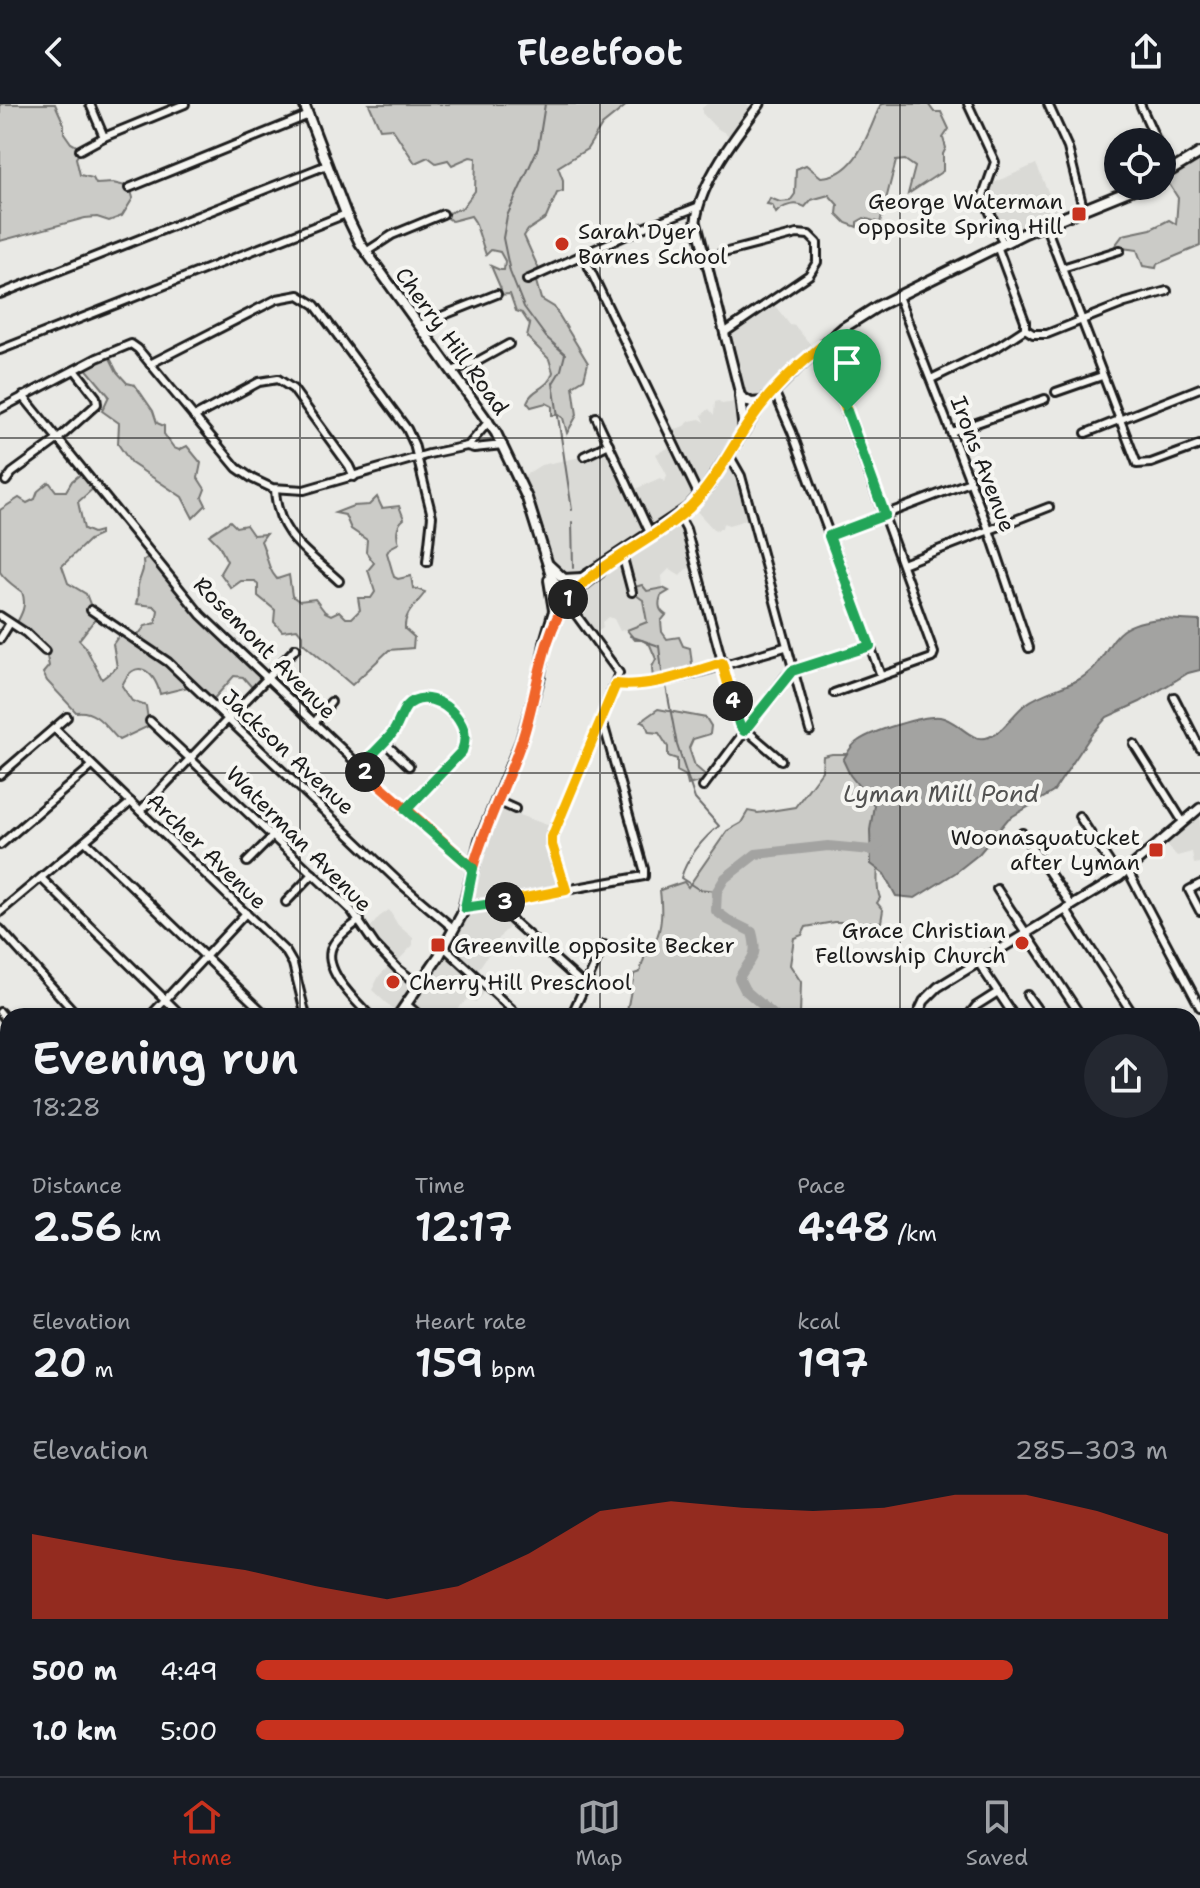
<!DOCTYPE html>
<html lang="en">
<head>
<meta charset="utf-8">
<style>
	:root { --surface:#171b24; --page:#242831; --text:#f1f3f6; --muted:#9ea1a6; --line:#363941; --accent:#c8321e }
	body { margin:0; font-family:"Shantell Sans",sans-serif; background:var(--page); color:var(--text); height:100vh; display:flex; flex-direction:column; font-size:30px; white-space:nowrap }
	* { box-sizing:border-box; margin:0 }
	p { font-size:26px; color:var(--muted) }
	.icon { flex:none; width:44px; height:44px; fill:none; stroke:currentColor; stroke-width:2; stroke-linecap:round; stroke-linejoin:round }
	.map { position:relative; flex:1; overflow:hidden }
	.side { position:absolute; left:0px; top:904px; width:1200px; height:768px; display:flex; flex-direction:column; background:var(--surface); border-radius:24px 24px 0 0; box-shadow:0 2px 6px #0004 }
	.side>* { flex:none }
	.buttons { position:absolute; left:1104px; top:24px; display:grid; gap:16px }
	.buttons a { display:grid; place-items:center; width:72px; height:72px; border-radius:50%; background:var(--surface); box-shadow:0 2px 6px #0004; font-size:40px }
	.pin { position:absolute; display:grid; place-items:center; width:68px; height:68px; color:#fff; margin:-82px -34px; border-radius:50% 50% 50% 0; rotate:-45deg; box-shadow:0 0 8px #0007 }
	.pin .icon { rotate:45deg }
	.km { position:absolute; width:40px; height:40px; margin:-20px; border-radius:50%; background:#222; color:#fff; font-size:22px; line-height:40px; text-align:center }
	.round { display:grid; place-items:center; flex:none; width:84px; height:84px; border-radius:42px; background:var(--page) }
	.headline { display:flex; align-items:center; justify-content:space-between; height:136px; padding:0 32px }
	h1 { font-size:44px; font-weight:600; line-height:60px }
	.metrics { display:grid; grid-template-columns:repeat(3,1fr); gap:12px; height:136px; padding:8px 32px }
	.metrics div { display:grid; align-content:center }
	.metrics b { font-size:40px; font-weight:600 }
	.metrics small { font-size:22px; font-weight:400 }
	.metrics p { font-size:22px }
	.chart { height:224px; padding:16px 32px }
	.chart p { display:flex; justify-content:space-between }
	.chart svg { width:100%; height:144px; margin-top:8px; fill:var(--accent); opacity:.7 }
	ul { padding:0 32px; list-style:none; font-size:26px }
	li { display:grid; grid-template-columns:128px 96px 1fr; align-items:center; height:60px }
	li i { height:20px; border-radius:10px; background:var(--accent) }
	header { display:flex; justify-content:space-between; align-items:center; height:104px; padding:0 32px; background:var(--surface); font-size:36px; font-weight:600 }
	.tabs { display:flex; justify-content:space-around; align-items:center; height:112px; border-top:2px solid var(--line); background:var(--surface); font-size:22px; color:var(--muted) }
	.tabs a { display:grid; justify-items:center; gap:4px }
	.tabs .on { color:var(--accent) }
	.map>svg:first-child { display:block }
	.built { fill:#dadad6 }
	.green { fill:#cbcbc7; stroke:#747472; stroke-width:2 }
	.water { fill:#a3a3a1; stroke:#6d6d6c; stroke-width:2 }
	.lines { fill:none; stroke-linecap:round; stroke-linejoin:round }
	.stream { stroke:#6d6d6c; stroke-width:2 }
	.river { stroke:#a3a3a1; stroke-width:10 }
	.minor-casing { stroke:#1c1c1c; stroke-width:12 }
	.tertiary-casing { stroke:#1c1c1c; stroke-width:13 }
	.secondary-casing { stroke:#1c1c1c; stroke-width:14 }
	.minor { stroke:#f6f6f2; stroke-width:6 }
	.tertiary { stroke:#f6f6f2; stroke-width:7 }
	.secondary { stroke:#f6f6f2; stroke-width:8 }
	.split-1-casing { stroke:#fff; stroke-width:16 }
	.split-2-casing { stroke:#fff; stroke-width:16 }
	.split-3-casing { stroke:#fff; stroke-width:16 }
	.split-4-casing { stroke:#fff; stroke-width:16 }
	.split-5-casing { stroke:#fff; stroke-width:16 }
	.split-1 { stroke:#f5b400; stroke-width:10 }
	.split-2 { stroke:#f0652b; stroke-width:10 }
	.split-3 { stroke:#22a559; stroke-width:10 }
	.split-4 { stroke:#f5b400; stroke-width:10 }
	.split-5 { stroke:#22a559; stroke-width:10 }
	.grid { fill:none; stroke:#1c1c1c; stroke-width:2; stroke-opacity:0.55 }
	.poi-dot { fill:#c8321e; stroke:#f6f6f2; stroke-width:3 }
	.labels { text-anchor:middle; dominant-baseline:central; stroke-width:8; stroke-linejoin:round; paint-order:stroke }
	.poi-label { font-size:22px; fill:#1c1c1c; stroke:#f6f6f2; text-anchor:end }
	.street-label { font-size:22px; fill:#1c1c1c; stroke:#f6f6f2 }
	.water-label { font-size:24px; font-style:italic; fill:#525251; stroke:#f6f6f2 }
</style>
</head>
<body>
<header><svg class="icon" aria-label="back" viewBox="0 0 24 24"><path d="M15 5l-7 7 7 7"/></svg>Fleetfoot<svg class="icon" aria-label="share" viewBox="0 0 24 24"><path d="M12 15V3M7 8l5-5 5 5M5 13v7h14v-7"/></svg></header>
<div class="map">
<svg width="1200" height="1672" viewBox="0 0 1200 1672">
	<rect width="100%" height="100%" fill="#e9e9e5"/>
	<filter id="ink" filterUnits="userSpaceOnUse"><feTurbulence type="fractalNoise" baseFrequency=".0125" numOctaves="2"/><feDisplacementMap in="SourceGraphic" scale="16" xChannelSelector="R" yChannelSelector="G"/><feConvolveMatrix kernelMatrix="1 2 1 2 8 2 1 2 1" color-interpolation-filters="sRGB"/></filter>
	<g filter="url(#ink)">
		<!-- built -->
		<g class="built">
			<polygon points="707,0 747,0 753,8 735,35 715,23 702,9 702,4"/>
			<polygon points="1036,60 1059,113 1004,139 984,87 987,82"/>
			<polygon points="772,198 790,221 795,222 816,247 780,279 729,351 749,415 729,421 723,419 722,424 715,427 692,402 680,411 694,462 685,466 680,472 669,465 662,472 663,484 633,489 643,496 647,518 620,527 614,515 609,513 602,518 603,524 591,532 553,470 520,374 541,361 581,353 607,341 631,387 660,374 665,378 667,371 656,350 674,341 669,328 684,322 690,317 700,315 705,318 702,311 709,305 714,311 715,298 719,297 722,300 736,298 722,230"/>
			<polygon points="497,698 519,711 553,723 551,737 565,787 495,800 513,820 502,830 475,870 487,884 476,898 468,895 450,912 400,912 372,886 379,872 391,860 366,829 379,813 389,806 398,821 413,834 413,841 395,860 418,881 461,806"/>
			<polygon points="1200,704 1200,759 1194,760 1192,748 1177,752 1162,736"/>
			<polygon points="1200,1291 1200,1672 1195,1672 1192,1660 1192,1294"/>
			<polygon points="301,1664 458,1664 455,1672 302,1672"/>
			<polygon points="897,1664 1009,1664 988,1672 900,1672"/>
		</g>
		<!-- green -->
		<g class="green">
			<polygon points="0,0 55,0 64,20 64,29 71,39 82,45 76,54 80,71 93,74 96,80 113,79 130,83 133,94 122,112 109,117 97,113 85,114 0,137"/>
			<path d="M369 0H628L602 21 587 45 558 63 563 76V87L557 89 546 114 528 126 524 132 541 170 535 174 541 195 554 203 588 259 584 275 573 282 577 311 567 329 563 314 559 311H552V302L546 299 531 303 527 298C532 284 549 285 553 268L549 255 527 233 530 221 522 209 516 207 510 190 497 191 501 185 491 162 500 166H504L505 157 500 148 491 146 486 151 475 118 471 112 452 117 443 111 462 104 475 87 476 54 470 53 452 61 448 56 436 59 428 53 415 59 392 24 380 25Z"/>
			<path d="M881 0H928L934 8H941L949 25 943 34 946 44 943 50V67L908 90 915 63 905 56 896 57 880 119 864 114 857 118V123L846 119 837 110 838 101 829 91 811 96 805 103C796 97 782 102 776 109L772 101 767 100 770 94 780 98 790 97 795 90 796 65 806 61 821 73C858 72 868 27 881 0Z"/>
			<polygon points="1200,49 1200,142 1157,160 1156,164 1143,162 1137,146 1114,143 1123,131 1151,125 1169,116 1176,120 1178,94 1164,72"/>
			<polygon points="108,250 117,268 127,279 135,281 153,307 157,319 164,322 164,330 174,344 179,346 187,342 201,359 198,374 205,385 202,393 206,401 193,414 182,393 131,359 118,340 119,319 102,307 109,292 84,262"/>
			<path d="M83 368 96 382 78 398 84 425 93 429 100 427V431L89 436 62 462 68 479 86 490 92 505 99 510 79 536 85 542 102 575 117 563 113 540 123 526 136 534 145 522 156 519 158 506 154 502 136 500C139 493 137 489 138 481 140 471 145 468 143 457L152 450 202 512 269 575 256 588 243 573 234 572 210 599 192 582 160 590C154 565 134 553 122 582L132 597 146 602 149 622 119 636C106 623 96 605 76 608L47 577 43 569 49 562 46 548 15 522C22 510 27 501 22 488 14 482 5 476 0 468V406L19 394 27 399 35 395 38 387 49 378 56 387H66L72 377Z"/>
			<path d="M377 393 382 404 399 402 404 415C396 421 396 431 399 439L390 444 387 449 394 473 398 475 411 472 413 484 425 488 424 490C415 502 404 509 405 525L414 533 413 544 389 546 352 581 302 538V531L297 525 282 527 274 518 275 506 258 492V481L255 477H241L231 484 220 469 227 457 219 441 209 431 230 417 236 423 246 421 253 431 266 430 261 437C267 450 267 464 277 475L289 471 292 492 299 497 315 495 325 508 331 511 339 507 346 514H352L360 506 358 494H371L375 488 368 466 374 459 366 448 367 436 351 425 345 411 335 409 353 402 369 401Z"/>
			<path d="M642 481 647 487 663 484 669 487 661 492C658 500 659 507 666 511L661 517 662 528 667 535 679 533 683 542 690 544 693 568 653 577 652 563 656 555 650 541 642 536H635L627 526 647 518 643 496 633 489 632 484Z"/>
			<polygon points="658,605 706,614 711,622 710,630 693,635 689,644 695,662 710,675 688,681 686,672 677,667 677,655 668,652 668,643 659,629 649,628 645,618 641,617"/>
			<path d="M832 650H848C856 667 876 695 879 712 883 732 873 779 880 794L877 799 883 806 881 818H834L806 823 802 831 794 834 790 861 801 878 800 912H626L634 870 640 868 648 841 654 840C663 823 662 805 660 786L684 778 688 783 727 727 741 719 748 707 758 709 795 703 822 667 823 652Z"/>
			<polygon points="171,1664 301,1664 302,1672 178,1672"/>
			<polygon points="781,1664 869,1664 857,1672 780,1672"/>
			<polygon points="1095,1664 1184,1664 1187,1672 1090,1672"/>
		</g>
		<!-- water -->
		<path class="water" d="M1161 515 1200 517V566L1188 569 1140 598 1107 613 1092 630 1053 688 1008 715 979 750 955 769 915 794 896 792 884 770 871 760 870 726 874 701 850 671 843 656C847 650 851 641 858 637 872 627 924 611 940 613 959 616 970 640 989 633 1004 628 1013 609 1026 600 1041 589 1060 585 1076 577 1118 555 1097 520 1161 515Z"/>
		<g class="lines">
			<!-- stream -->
			<g class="stream">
				<polyline points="545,0 538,44 507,112 503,134 510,168 524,203 546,233 565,250 561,266 553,279 572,406"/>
				<polyline points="572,418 573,464"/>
				<polyline points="630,532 659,542 662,568"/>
				<path d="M666 582 677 641 695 695 719 722C704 733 686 755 681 774L698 785 717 787"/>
			</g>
			<!-- river -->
			<g class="river">
				<path d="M775 912 745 886 739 874C751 853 759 854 752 828L728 816 716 807 717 787 725 774 756 750 828 742 871 746 881 738"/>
				<polyline points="260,1664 269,1672"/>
			</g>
			<defs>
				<g id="minor">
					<polyline points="90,0 104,33"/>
					<polyline points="968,0 995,58 983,92 1003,139"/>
					<polyline points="1048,0 1068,44 1083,104"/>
					<polyline points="1140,0 1157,38"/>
					<polyline points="80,46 104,33 185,0"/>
					<polyline points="1162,47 1171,67"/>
					<polyline points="129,84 309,11"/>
					<polyline points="1045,120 1137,360 1151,359 1200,341"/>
					<polyline points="997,142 1025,217 1025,225"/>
					<polyline points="366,148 392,131 443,110"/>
					<polyline points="583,151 699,392"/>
					<polyline points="704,154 797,130 809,131 817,139 817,158 809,171 724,229"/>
					<polyline points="1062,164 1120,146"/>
					<polyline points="527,176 640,125 697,103"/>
					<polyline points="0,190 327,61"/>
					<polyline points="898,192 989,426 1029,544"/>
					<polyline points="419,221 497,190"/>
					<polyline points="1025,225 1033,230 1047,230 1125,199 1167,187"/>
					<polyline points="822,242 934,549 932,554 834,589"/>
					<polyline points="0,246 346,110"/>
					<polyline points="150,260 277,195 299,191 315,201 407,325 414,340 432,412 427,458"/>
					<polyline points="452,267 480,256 509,240"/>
					<polyline points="931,275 999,242 1025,225"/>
					<polyline points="774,287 792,328 881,572"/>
					<polyline points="1056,288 1102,272"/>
					<polyline points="23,292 201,511 406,706 473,764"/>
					<polyline points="0,305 97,254 131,240 138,245 237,364 253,375 272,384 304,386 429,350 467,342 474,344 503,341"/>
					<polyline points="194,313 259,278 278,275 293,285 349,362 354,373"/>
					<polyline points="596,313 651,431"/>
					<polyline points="951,328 1045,295"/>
					<polyline points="1086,329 1200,284"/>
					<polyline points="468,342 489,317"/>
					<polyline points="729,351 741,372 810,627"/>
					<polyline points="584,352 609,340"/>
					<polyline points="6,377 12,369 57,336 97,300 96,293 75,266"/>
					<path d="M275 385C277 432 307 447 339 477"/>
					<polyline points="679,412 686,425 739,620 781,656"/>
					<polyline points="829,432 970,378"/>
					<polyline points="622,450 632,488"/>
					<polyline points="902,460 1049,403"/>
					<polyline points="91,506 168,558 401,780 454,825"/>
					<polyline points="0,512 26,529 45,547"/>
					<polyline points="0,535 10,519"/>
					<path d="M616 580C658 585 742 555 785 543"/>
					<polyline points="1174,593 1200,644"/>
					<polyline points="150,617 351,806 375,841 398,865 419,881"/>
					<polyline points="314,619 331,598"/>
					<polyline points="55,625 286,848 293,860 306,912"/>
					<polyline points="384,638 409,662"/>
					<polyline points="1134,640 1183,718"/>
					<path d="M360 663C370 653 381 642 391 631 398 623 400 611 406 603 421 586 444 598 456 612 465 623 467 633 462 647L406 706"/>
					<polyline points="0,671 67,613"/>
					<polyline points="703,683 786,572 792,567 870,542"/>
					<polyline points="497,697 515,705"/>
					<polyline points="140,707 296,544"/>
					<polyline points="1079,712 1119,773"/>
					<polyline points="1022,729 1072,802"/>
					<polyline points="85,737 267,912"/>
					<polyline points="0,741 92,662"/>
					<polyline points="247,758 273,732"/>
					<polyline points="1128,767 1200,903"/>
					<polyline points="41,774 182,912"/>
					<polyline points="1200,780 1189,786 1200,807"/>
					<polyline points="997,785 1081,912"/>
					<polyline points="566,786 552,741 552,733 600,617"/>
					<polyline points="286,798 313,770"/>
					<polyline points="494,800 585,882"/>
					<polyline points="465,804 644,772 644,765 605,626 600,617 619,569 566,497"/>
					<polyline points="1065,805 1134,912"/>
					<polyline points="0,808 131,698"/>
					<path d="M360 816C351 823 337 832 332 843 322 866 356 897 370 912"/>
					<polyline points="0,825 78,912"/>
					<polyline points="444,843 519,912"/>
					<polyline points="978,858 1014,912"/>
					<polyline points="1027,891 1042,912"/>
					<polyline points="406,900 420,912"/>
					<polyline points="0,908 8,918"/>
					<polyline points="150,912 246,809"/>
					<polyline points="571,912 604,841"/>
					<polyline points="968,912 976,902 998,888"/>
					<polyline points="0,987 8,996"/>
					<polyline points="1192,1001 1200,1013"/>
					<polyline points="0,1077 8,1086"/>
					<polyline points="1192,1111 1200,1123"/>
					<polyline points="0,1173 8,1182"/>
					<polyline points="1196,1204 1200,1200"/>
					<polyline points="0,1295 8,1307"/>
					<polyline points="0,1403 8,1415"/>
					<polyline points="1192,1431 1200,1428"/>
					<polyline points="0,1517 8,1529"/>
					<polyline points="0,1627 8,1638"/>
					<polyline points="25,1664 31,1672"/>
					<polyline points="99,1664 104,1672"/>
					<polyline points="122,1672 125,1664"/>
					<polyline points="558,1672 622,1664"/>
				</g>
				<g id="tertiary">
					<path d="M741 294 696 117C700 78 737 30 760 0"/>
					<polyline points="917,912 924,897 938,883 1119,773 1200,704"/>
					<polyline points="1187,1664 1189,1672"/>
				</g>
				<g id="secondary">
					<polyline points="304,0 346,110 360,139 496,329 527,394 552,474 566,496"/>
					<polyline points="1162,72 1200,49"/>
					<polyline points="740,292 744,327"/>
					<polyline points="740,292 751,299 763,298"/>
					<polyline points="549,461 564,475 582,474"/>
					<polyline points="549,476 554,506"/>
					<polyline points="557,513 571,491 600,468"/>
					<polyline points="539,575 546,534 553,510 563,492 582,474 688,404 707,383 763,298 797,264 843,224 878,202 1025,129 1141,82"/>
					<polyline points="398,912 439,852 462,810 480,736 521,637 540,572"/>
					<polyline points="0,1237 8,1234"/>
					<polyline points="1192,1286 1200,1283"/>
					<polyline points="501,1664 502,1672"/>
					<polyline points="456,1672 459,1664"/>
				</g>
			</defs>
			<!-- minor casing -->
			<use href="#minor" class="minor-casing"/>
			<!-- tertiary casing -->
			<use href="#tertiary" class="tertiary-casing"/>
			<!-- secondary casing -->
			<use href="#secondary" class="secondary-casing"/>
			<!-- minor -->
			<use href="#minor" class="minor"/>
			<!-- tertiary -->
			<use href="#tertiary" class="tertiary"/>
			<!-- secondary -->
			<use href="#secondary" class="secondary"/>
		</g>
	</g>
	<g class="lines" filter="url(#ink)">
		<defs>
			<path id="split-1" d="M568 495C602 456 653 438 690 403 721 372 737 330 764 298 781 277 801 259 822 242L847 307"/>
			<path id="split-2" d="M365 668 473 764C485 720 507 680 522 636 537 592 541 533 568 495"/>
			<path id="split-3" d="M365 668 360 663C370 653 381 642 391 631 398 623 400 611 406 603 421 586 444 598 456 612 465 624 467 633 462 647L406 706 473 764 465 804 505 798"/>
			<path id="split-4" d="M505 798 566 786 552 741V733L616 580C651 584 689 569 722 559L733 597"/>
			<polyline id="split-5" points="733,597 739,620 744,627 792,567 870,542 829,432 885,411 847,307"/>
		</defs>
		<!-- split-1 casing -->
		<use href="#split-1" class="split-1-casing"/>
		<!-- split-2 casing -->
		<use href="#split-2" class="split-2-casing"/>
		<!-- split-3 casing -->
		<use href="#split-3" class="split-3-casing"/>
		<!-- split-4 casing -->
		<use href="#split-4" class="split-4-casing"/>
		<!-- split-5 casing -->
		<use href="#split-5" class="split-5-casing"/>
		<!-- split-1 -->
		<use href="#split-1" class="split-1"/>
		<!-- split-2 -->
		<use href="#split-2" class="split-2"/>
		<!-- split-3 -->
		<use href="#split-3" class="split-3"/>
		<!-- split-4 -->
		<use href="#split-4" class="split-4"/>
		<!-- split-5 -->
		<use href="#split-5" class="split-5"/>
	</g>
	<!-- grid -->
	<path class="grid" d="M300 0V912M600 0V912M900 0V912M0 334H1200M0 669H1200M0 1003H8M1192 1003H1200M0 1338H8M1192 1338H1200M300 1664V1672M600 1664V1672M900 1664V1672"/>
	<!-- markers -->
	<g class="poi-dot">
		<rect x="1071" y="102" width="16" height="16" rx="4"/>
		<circle cx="562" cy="140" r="8"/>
		<rect x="1148" y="738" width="16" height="16" rx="4"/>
		<circle cx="1022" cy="839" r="8"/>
		<rect x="430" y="833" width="16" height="16" rx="4"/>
		<circle cx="393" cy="878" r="8"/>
	</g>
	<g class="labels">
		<!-- poi labels -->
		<g class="poi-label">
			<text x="1063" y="97">George Waterman<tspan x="1063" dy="25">opposite Spring Hill</tspan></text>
			<text x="578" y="127" text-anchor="start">Sarah Dyer<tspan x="578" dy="25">Barnes School</tspan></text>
			<text x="1140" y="733">Woonasquatucket<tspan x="1140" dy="25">after Lyman</tspan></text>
			<text x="1006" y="826">Grace Christian<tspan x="1006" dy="25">Fellowship Church</tspan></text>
			<text x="454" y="841" text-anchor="start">Greenville opposite Becker</text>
			<text x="409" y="878" text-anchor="start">Cherry Hill Preschool</text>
		</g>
		<!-- street labels -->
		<g class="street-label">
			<text transform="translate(452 237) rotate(54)">Cherry Hill Road</text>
			<text transform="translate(983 360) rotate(69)">Irons Avenue</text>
			<text transform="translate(265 544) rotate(45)">Rosemont Avenue</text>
			<text transform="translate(288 648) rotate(43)">Jackson Avenue</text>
			<text transform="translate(299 735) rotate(45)">Waterman Avenue</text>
			<text transform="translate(207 747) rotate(44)">Archer Avenue</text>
		</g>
		<!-- water labels -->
		<g class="water-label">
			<text x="941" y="690">Lyman Mill Pond</text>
		</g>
	</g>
</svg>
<div class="buttons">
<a><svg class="icon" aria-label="locate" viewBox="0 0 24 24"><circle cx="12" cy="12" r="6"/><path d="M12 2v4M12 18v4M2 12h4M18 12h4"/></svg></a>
</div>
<div class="pin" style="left:847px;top:307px;background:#1e9e55"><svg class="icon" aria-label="arrive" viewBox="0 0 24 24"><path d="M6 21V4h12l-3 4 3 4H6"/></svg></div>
<b class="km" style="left:568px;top:495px">1</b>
<b class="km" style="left:365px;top:668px">2</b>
<b class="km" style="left:505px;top:798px">3</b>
<b class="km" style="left:733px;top:597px">4</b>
<section class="side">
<div class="headline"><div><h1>Evening run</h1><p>18:28</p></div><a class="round"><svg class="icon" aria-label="share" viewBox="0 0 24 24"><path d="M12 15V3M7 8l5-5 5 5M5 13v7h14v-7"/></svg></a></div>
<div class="metrics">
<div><p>Distance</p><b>2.56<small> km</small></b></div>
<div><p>Time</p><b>12:17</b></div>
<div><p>Pace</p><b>4:48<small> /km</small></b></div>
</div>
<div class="metrics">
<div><p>Elevation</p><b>20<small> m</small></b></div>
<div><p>Heart rate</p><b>159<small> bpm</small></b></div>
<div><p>kcal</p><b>197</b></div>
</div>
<div class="chart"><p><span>Elevation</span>285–303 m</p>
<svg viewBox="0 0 160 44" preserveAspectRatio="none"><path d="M0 44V18L10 22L20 26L30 29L40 34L50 38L60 34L70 24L80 11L90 8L100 10L110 11L120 10L130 6L140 6L150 11L160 18V44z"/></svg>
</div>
<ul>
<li><b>500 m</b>4:49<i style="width:83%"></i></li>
<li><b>1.0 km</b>5:00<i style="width:71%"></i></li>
</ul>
</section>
</div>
<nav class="tabs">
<a class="on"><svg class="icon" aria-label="home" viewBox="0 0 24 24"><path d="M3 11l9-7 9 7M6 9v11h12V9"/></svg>Home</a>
<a><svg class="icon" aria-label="map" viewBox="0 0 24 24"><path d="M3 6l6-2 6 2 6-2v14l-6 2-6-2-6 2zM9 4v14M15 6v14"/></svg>Map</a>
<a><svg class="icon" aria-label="saved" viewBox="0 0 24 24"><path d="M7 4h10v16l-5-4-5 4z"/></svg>Saved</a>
</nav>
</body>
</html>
